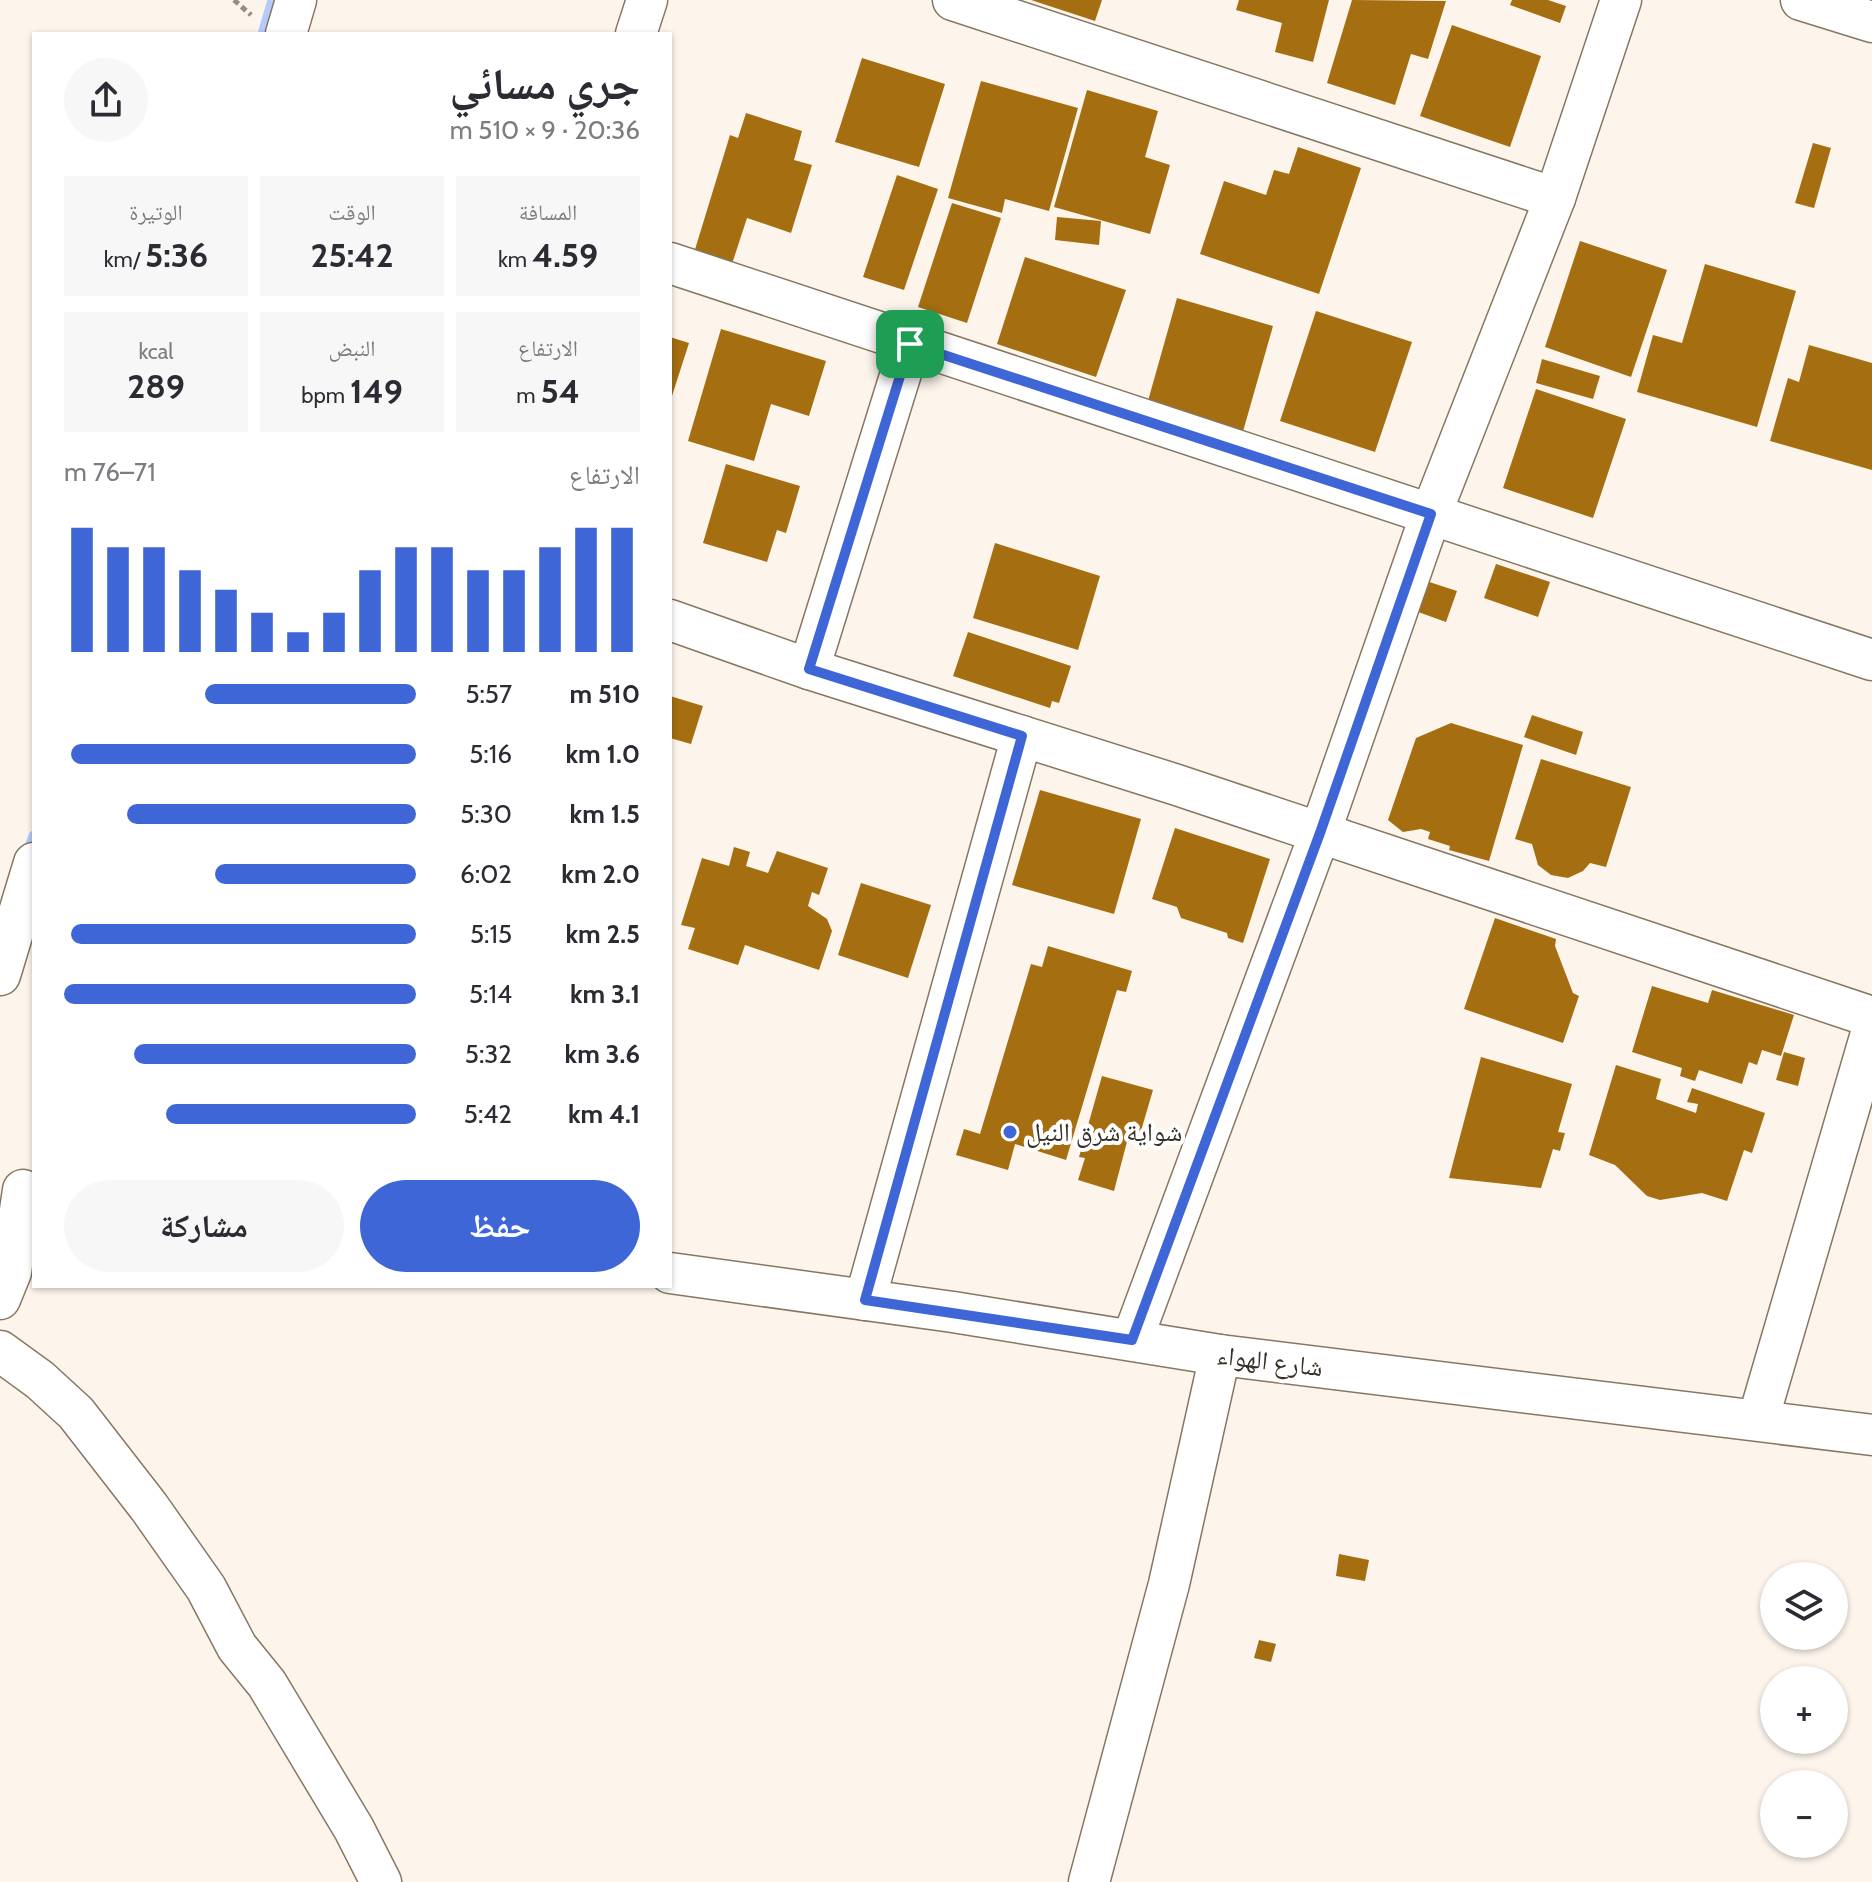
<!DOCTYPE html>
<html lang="ar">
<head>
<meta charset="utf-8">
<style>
	:root { --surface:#fff; --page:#f7f7f7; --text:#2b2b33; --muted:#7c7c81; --accent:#3f66d7 }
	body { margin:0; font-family:Cabin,"Noto Naskh Arabic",sans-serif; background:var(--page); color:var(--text); direction:rtl; height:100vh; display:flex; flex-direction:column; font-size:30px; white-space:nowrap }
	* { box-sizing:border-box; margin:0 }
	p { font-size:26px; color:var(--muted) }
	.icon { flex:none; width:44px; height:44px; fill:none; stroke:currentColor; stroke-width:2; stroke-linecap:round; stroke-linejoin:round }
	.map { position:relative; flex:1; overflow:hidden; direction:ltr }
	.details { position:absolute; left:32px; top:32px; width:640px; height:1256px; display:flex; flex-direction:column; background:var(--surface); border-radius:0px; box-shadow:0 2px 6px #0004; direction:rtl }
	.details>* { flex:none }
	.tools { position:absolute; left:1760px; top:1562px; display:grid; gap:16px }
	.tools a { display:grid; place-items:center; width:88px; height:88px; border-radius:50%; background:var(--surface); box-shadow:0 2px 6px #0004; font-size:40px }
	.pin { position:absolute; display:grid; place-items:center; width:68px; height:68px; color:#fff; margin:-34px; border-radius:16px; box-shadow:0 4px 12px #0006 }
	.round { display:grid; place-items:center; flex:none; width:84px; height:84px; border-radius:42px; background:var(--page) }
	.head { display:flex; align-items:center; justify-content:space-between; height:136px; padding:0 32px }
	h1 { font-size:44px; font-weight:800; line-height:60px }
	.figures { display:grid; grid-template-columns:repeat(3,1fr); gap:12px; height:136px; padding:8px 32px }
	.figures div { display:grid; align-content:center; border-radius:0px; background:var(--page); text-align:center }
	.figures b { font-size:34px; font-weight:800 }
	.figures small { font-size:22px; font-weight:400 }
	.figures p { font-size:22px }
	.chart { height:224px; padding:16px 32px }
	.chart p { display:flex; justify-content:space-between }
	.chart svg { width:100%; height:144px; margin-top:8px; stroke:var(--accent); stroke-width:6 }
	.action { display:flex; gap:16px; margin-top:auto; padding:16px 32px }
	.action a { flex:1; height:92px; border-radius:48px; background:var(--accent); color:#fff; font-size:32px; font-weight:800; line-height:92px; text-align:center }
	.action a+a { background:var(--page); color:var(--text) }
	ul { padding:0 32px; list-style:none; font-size:26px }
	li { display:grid; grid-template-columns:128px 96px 1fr; align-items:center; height:60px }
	li i { height:20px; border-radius:10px; background:var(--accent) }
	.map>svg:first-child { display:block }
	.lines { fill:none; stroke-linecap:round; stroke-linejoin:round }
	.stream { stroke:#b6cbfb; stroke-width:11 }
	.building { fill:#a46e11 }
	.minor-casing { stroke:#877762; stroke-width:43 }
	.path { stroke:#948d84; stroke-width:5; stroke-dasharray:6 4; stroke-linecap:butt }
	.minor { stroke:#fff; stroke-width:40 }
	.route-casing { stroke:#fff; stroke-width:16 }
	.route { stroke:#3f66d7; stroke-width:10 }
	.poi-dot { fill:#3f66d7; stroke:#fff; stroke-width:3 }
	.labels { text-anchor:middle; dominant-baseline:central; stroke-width:8; stroke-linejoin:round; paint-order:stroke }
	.poi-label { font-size:26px; fill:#373027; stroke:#fff; text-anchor:start }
	.street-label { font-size:26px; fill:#373027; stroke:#fff }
</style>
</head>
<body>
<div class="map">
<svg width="1872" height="1882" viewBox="0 0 1872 1882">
	<rect width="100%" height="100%" fill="#fdf5ec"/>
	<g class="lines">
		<!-- stream -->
		<g class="stream">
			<polyline points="263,34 273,0"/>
			<polyline points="26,858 34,836"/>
		</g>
	</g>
	<!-- building -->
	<g class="building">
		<polygon points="1031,0 1102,0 1095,21"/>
		<polygon points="1239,0 1329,0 1313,62 1275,52 1282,23 1236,10"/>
		<polygon points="1352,0 1446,1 1428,59 1411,54 1395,105 1327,83"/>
		<polygon points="1512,0 1548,0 1566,6 1560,23 1510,5"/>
		<polygon points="1452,25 1541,56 1510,147 1420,116"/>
		<polygon points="862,58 945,84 919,167 835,142"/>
		<polygon points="981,81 1078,108 1049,211 1005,199 1002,213 948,198"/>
		<polygon points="1087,90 1158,111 1145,157 1170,165 1150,234 1054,207"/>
		<polygon points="746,113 802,131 794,160 812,165 791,233 747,218 731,267 693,256 730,135 738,138"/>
		<polygon points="1813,143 1831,148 1814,208 1795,203"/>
		<polygon points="1298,147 1361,168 1319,294 1200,254 1224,181 1266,195 1274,170 1289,174"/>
		<polygon points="897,175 938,189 904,290 863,277"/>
		<polygon points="952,203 1001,218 967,323 918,307"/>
		<polygon points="1057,217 1101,221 1099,245 1055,240"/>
		<polygon points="1580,241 1667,270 1631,377 1545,347"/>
		<polygon points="1025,257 1126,290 1096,377 997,344"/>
		<polygon points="1705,264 1796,291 1757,427 1637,392 1653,335 1682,343"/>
		<polygon points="1177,298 1273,326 1240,442 1144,415"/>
		<polygon points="1316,311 1412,342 1375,452 1280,421"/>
		<polygon points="721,329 826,361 809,416 771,404 754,461 688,441"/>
		<polygon points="670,337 689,343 671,399 670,399"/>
		<polygon points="1809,345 1872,363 1872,470 1770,441 1788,378 1799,382"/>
		<polygon points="1542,359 1600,376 1593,399 1536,383"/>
		<polygon points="1536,389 1626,419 1593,518 1503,488"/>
		<polygon points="726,464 800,486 786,533 777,530 767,562 703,543"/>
		<polygon points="995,543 1100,576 1078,650 973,618"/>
		<polygon points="1496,564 1550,582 1538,617 1484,598"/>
		<polygon points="1417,578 1457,591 1446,622 1407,608"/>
		<polygon points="968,632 1071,666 1059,703 1052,701 1050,708 953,676"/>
		<polygon points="670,696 703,706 691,744 670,738"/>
		<polygon points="1532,715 1583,732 1576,755 1524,737"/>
		<polygon points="1451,723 1523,745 1489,861 1449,850 1450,846 1428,839 1430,832 1421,829 1403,832 1388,820 1416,738"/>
		<polygon points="1541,759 1631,787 1606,867 1590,863 1583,871 1568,878 1551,875 1538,865 1532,844 1515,839"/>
		<polygon points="1040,790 1141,819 1114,914 1012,885"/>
		<polygon points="1175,828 1270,859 1243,943 1228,938 1227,933 1181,918 1177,907 1152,899"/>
		<polygon points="734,847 750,852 746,866 768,873 777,851 828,868 819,895 812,892 808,906 827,919 832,931 819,970 745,945 738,965 688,949 695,928 681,925 702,858 729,866"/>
		<polygon points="861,883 931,905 908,978 838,955"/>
		<polygon points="1495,918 1556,939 1555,946 1573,993 1579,996 1563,1043 1464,1009"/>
		<polygon points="1048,946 1132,971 1126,992 1117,990 1066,1160 1015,1144 1008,1170 956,1155 964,1129 980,1134 1031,964 1042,967"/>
		<polygon points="1652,986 1708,1003 1712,990 1794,1015 1781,1056 1762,1050 1757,1065 1749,1062 1742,1084 1699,1070 1695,1081 1680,1076 1682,1068 1632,1052"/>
		<polygon points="1784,1052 1805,1058 1798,1086 1776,1080"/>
		<polygon points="1481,1057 1572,1084 1558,1132 1565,1133 1560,1151 1553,1149 1541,1188 1449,1178"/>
		<polygon points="1616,1065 1661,1079 1656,1099 1696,1113 1698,1104 1687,1102 1692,1088 1765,1113 1752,1153 1744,1150 1727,1201 1702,1193 1660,1200 1647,1196 1615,1165 1589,1155"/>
		<polygon points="1102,1076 1153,1090 1138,1141 1128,1138 1114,1191 1078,1180 1085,1158 1079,1157"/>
		<polygon points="1339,1554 1369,1560 1365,1581 1336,1576"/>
		<polygon points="1259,1640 1276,1644 1271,1662 1254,1658"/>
	</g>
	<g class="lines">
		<defs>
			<g id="minor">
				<polyline points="953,0 1555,198"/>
				<polyline points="1801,0 1872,22"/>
				<polyline points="286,34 296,0"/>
				<polyline points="636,34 647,0"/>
				<polyline points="670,263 1872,660"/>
				<polyline points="670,620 809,669 1177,785 1872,1017"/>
				<polyline points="809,669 910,344"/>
				<polyline points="0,975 34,863"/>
				<polyline points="670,1273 953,1312 1220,1355 1872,1435"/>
				<polyline points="0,1299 11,1272 23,1190"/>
				<polyline points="865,1300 1022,736"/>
				<polyline points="1132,1340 1320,833 1431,514 1555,198 1621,0"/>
				<polyline points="0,1351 40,1380 76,1413 149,1507 206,1588 237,1647 267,1684 354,1829 381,1882"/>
				<polyline points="1758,1420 1872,1030"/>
				<polyline points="1089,1882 1169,1584 1220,1355"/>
			</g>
		</defs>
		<!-- minor casing -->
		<use href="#minor" class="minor-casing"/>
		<!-- path -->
		<polyline class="path" points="234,0 251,15"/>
		<!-- minor -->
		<use href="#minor" class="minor"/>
	</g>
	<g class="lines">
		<defs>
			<polygon id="route" points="910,344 1431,514 1320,833 1132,1340 865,1300 1022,736 809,669"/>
		</defs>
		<!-- route casing -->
		<use href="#route" class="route-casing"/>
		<!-- route -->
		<use href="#route" class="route"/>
	</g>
	<!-- markers -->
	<circle class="poi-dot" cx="1010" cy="1132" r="8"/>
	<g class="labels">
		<!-- poi labels -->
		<g class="poi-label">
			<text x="1026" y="1132">شواية شرق النيل</text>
		</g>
		<!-- street labels -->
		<g class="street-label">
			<text transform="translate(1270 1361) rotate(7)">شارع الهواء</text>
		</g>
	</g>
</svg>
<div class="tools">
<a><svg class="icon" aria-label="layers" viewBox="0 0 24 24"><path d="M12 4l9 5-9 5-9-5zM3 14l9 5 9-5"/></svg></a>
<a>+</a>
<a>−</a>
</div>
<div class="pin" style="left:910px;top:344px;background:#1e9e55"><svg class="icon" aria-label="arrive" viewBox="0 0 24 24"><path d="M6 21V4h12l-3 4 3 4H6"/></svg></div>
<section class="details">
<div class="head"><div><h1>جري مسائي</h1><p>20:36 · 9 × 510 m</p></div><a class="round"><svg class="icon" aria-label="share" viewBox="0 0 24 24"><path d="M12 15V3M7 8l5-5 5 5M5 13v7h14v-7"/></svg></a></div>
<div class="figures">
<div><p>المسافة</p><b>4.59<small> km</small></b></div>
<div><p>الوقت</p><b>25:42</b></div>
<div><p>الوتيرة</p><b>5:36<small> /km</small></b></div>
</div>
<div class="figures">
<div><p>الارتفاع</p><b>54<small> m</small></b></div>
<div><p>النبض</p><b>149<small> bpm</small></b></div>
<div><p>kcal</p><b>289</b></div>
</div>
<div class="chart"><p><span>الارتفاع</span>71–76 m</p>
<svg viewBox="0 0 160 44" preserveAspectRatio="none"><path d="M5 44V6M15 44V12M25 44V12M35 44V19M45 44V25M55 44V32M65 44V38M75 44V32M85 44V19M95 44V12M105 44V12M115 44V19M125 44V19M135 44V12M145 44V6M155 44V6"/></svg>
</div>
<ul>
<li><b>510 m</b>5:57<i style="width:60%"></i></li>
<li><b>1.0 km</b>5:16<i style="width:98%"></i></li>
<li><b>1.5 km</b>5:30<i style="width:82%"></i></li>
<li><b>2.0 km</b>6:02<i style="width:57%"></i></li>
<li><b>2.5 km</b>5:15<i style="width:98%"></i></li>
<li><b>3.1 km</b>5:14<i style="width:100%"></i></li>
<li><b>3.6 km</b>5:32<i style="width:80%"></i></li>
<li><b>4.1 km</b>5:42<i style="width:71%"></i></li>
</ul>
<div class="action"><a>حفظ</a><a>مشاركة</a></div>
</section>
</div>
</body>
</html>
